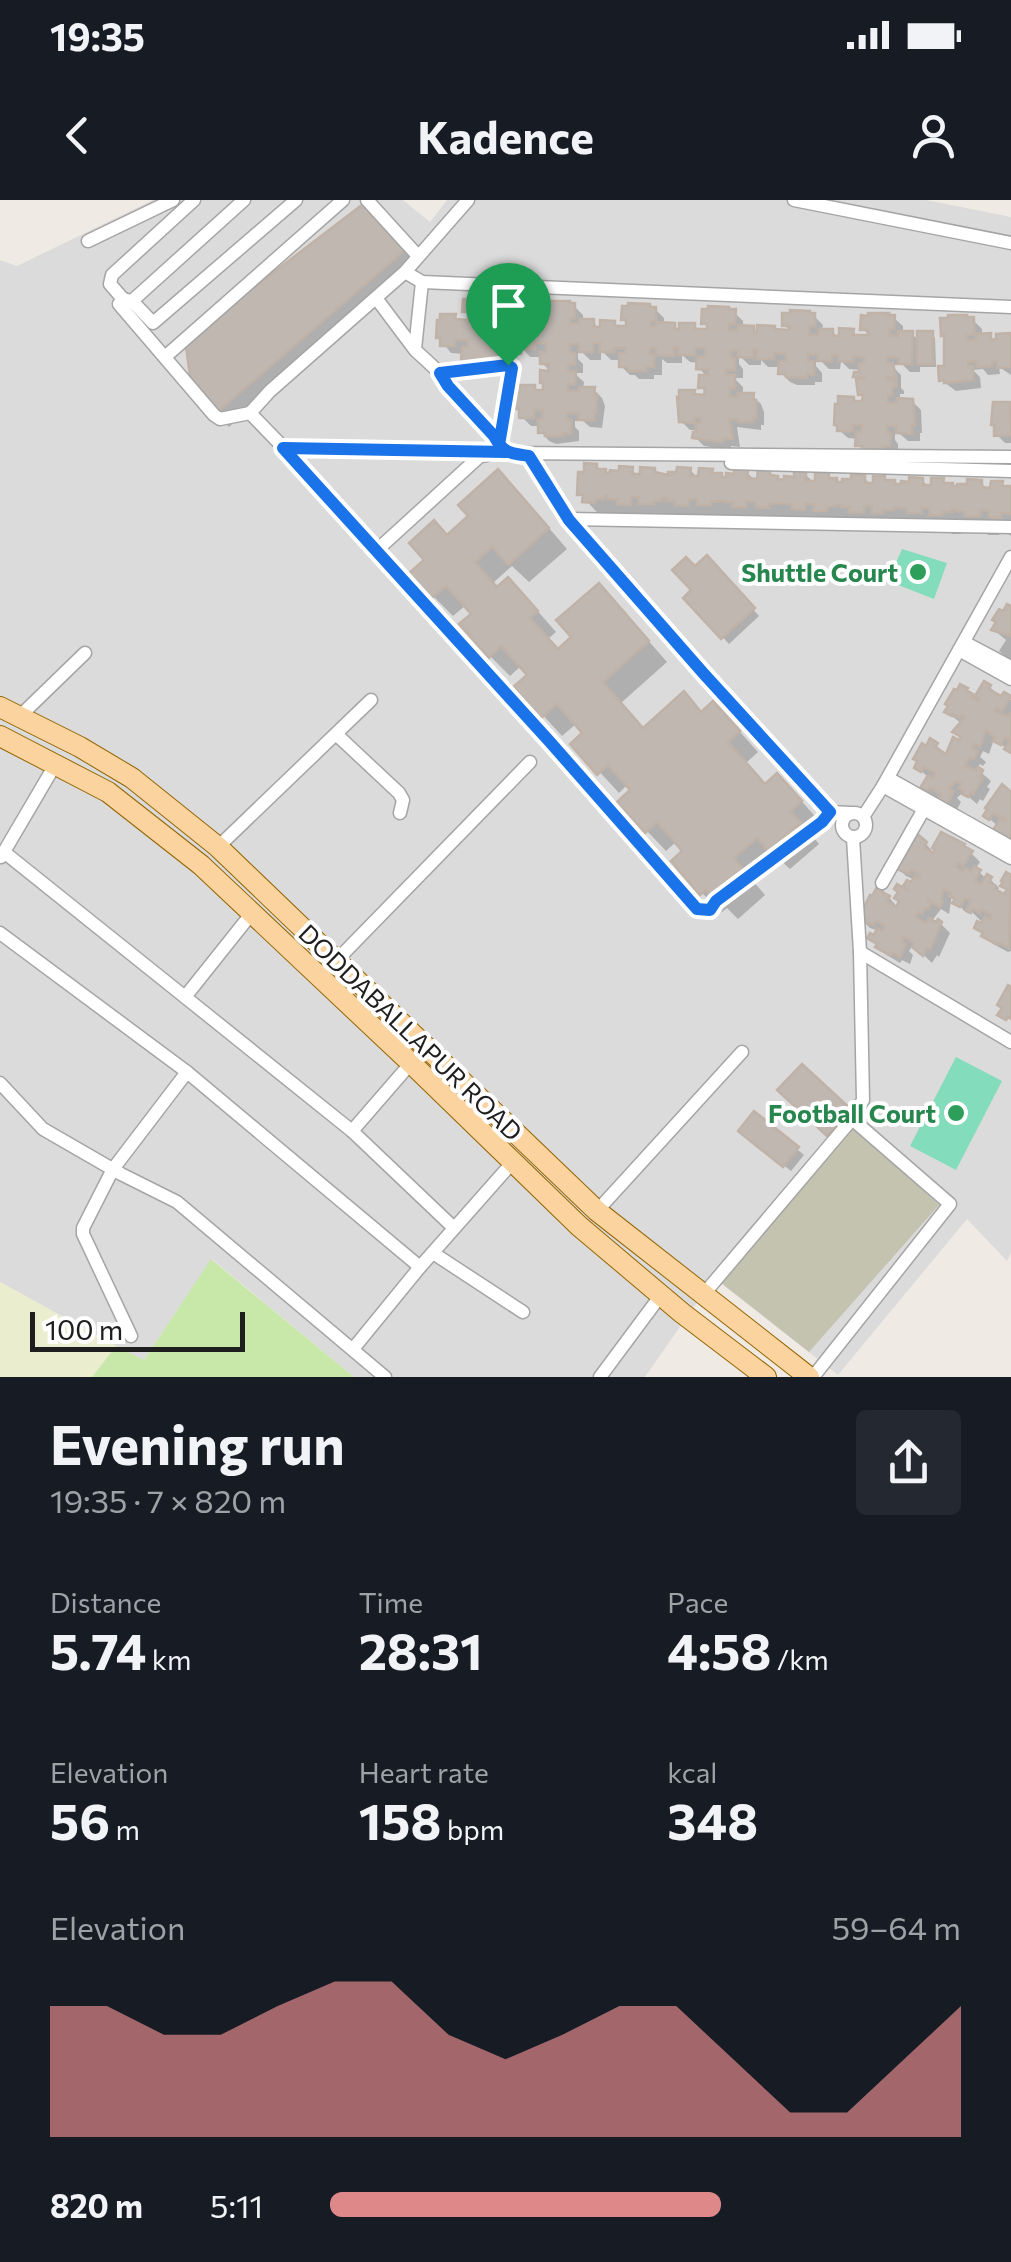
<!DOCTYPE html>
<html lang="en">
<head>
<meta charset="utf-8">
<style>
	:root { --surface:#171b24; --page:#242831; --text:#f1f3f6; --muted:#9ea1a6; --accent:#df8889 }
	body { margin:0; font-family:Commissioner,sans-serif; background:var(--page); color:var(--text); height:100vh; display:flex; flex-direction:column; font-size:38px; white-space:nowrap }
	* { box-sizing:border-box; margin:0 }
	p { font-size:32px; color:var(--muted) }
	.icon { flex:none; width:55px; height:55px; fill:none; stroke:currentColor; stroke-width:2; stroke-linecap:round; stroke-linejoin:round }
	.map { position:relative; height:1177px; overflow:hidden }
	.details { display:flex; flex-direction:column; background:var(--surface); flex:1 }
	.details>* { flex:none }
	.scale { position:absolute; left:30px; bottom:25px; width:215px; box-sizing:border-box; padding-left:10px; border:5px solid #1e1e1e; border-top:0; font-size:28px; line-height:35px; white-space:nowrap; color:#1e1e1e; -webkit-text-stroke:8px #fff; paint-order:stroke }
	.pin { position:absolute; display:grid; place-items:center; width:85px; height:85px; color:#fff; margin:-102px -42px; border-radius:50% 50% 50% 0; rotate:-45deg; box-shadow:0 0 10px #0007 }
	.pin .icon { rotate:45deg }
	.round { display:grid; place-items:center; flex:none; width:105px; height:105px; border-radius:10px; background:var(--page) }
	.head { display:flex; align-items:center; justify-content:space-between; height:170px; padding:0 50px }
	h1 { font-size:55px; font-weight:700; line-height:75px }
	.figures { display:grid; grid-template-columns:repeat(3,1fr); gap:15px; height:170px; padding:10px 50px }
	.figures div { display:grid; align-content:center }
	.figures b { font-size:50px; font-weight:700 }
	.figures small { font-size:28px; font-weight:400 }
	.figures p { font-size:28px }
	.chart { height:280px; padding:20px 50px }
	.chart p { display:flex; justify-content:space-between }
	.chart svg { width:100%; height:180px; margin-top:10px; fill:var(--accent); opacity:.7 }
	ul { padding:0 50px; list-style:none; font-size:32px }
	li { display:grid; grid-template-columns:160px 120px 1fr; align-items:center; height:75px }
	li i { height:25px; border-radius:12px; background:var(--accent) }
	.status { display:flex; justify-content:space-between; align-items:center; height:70px; padding:0 50px; background:var(--surface); direction:ltr }
	.status svg { height:28px; fill:currentColor }
	header { display:flex; justify-content:space-between; align-items:center; height:130px; padding:0 50px; background:var(--surface); font-size:45px; font-weight:700 }
	.map>svg:first-child { display:block }
	.residential { fill:#dcdbdb }
	.construction { fill:#c3c3b0 }
	.farmland { fill:#ebedcf }
	.grass { fill:#c8e8aa }
	.pitch { fill:#83dcbb }
	.shadow { fill:#0003 }
	.building { fill:#bfb7b0; stroke:#c0b2a7; stroke-width:2.5 }
	.lines { fill:none; stroke-linecap:round; stroke-linejoin:round }
	.minor-casing { stroke:#a5a5a5; stroke-width:15 }
	.primary-casing { stroke:#956603; stroke-width:22 }
	.minor { stroke:#fff; stroke-width:12 }
	.primary { stroke:#fad39e; stroke-width:20 }
	.route-casing { stroke:#fff; stroke-width:20 }
	.route { stroke:#1a73e8; stroke-width:12 }
	.leisure-dot { fill:#2e9e5b; stroke:#fff; stroke-width:4 }
	.labels { text-anchor:middle; dominant-baseline:central; stroke-width:8; stroke-linejoin:round; paint-order:stroke }
	.leisure-label { font-size:25px; font-weight:bold; fill:#27864d; stroke:#fff; text-anchor:end }
	.street-label { font-size:25px; fill:#1e1e1e; stroke:#fff }
</style>
</head>
<body>
<div class="status"><b>19:35</b><svg viewBox="0 0 49 12"><path d="M0 12V9h3v3zM5 12V6h3v6zM10 12V3h3v9zM15 12V0h3v12zM26 1h20v11H26zM47 4h2v5h-2z"/></svg></div>
<header><svg class="icon" aria-label="back" viewBox="0 0 24 24"><path d="M15 5l-7 7 7 7"/></svg>Kadence<svg class="icon" aria-label="person" viewBox="0 0 24 24"><circle cx="12" cy="8" r="4"/><path d="M4 21q1-7 8-7t8 7"/></svg></header>
<div class="map">
<svg width="1011" height="1177" viewBox="0 0 1011 1177">
	<rect width="100%" height="100%" fill="#efebe4"/>
	<!-- residential -->
	<polygon class="residential" points="153,0 403,0 430,22 447,0 926,0 1011,17 1011,1053 1007,1061 967,1019 838,1175 714,1078 645,1177 354,1177 212,1059 143,1161 0,1082 0,60 17,66"/>
	<!-- construction -->
	<polygon class="construction" points="854,928 939,1005 809,1152 720,1082"/>
	<!-- farmland -->
	<polygon class="farmland" points="0,1082 116,1146 92,1177 0,1177"/>
	<!-- grass -->
	<polygon class="grass" points="211,1059 354,1177 92,1177 116,1146 144,1160"/>
	<!-- pitch -->
	<g class="pitch">
		<polygon points="902,349 947,363 934,399 888,381"/>
		<polygon points="956,857 1002,881 956,970 910,946"/>
	</g>
	<!-- shadow -->
	<g class="shadow">
		<polygon points="380,17 416,65 229,227 216,214"/>
		<polygon points="495,102 504,111 503,117 514,117 522,125 535,119 540,124 549,124 549,120 544,116 574,106 583,115 583,122 593,122 602,131 614,123 619,128 629,128 629,124 624,119 652,109 655,109 664,118 664,125 674,125 681,133 694,125 701,132 713,132 704,123 734,112 743,121 743,128 753,128 760,135 792,132 784,125 814,116 823,125 822,131 832,131 841,140 852,131 859,137 872,138 863,129 894,118 903,126 903,134 912,134 920,142 932,134 935,138 936,167 920,167 920,172 910,172 903,165 895,165 895,169 901,175 901,188 904,191 904,194 900,194 900,201 912,201 921,210 922,233 920,233 920,241 908,241 900,234 895,234 895,240 898,244 898,254 867,254 858,245 858,239 848,238 839,230 853,199 858,204 865,204 865,198 860,193 867,182 861,176 861,170 849,169 841,161 840,169 829,169 822,162 816,162 816,166 822,173 822,182 815,182 815,185 797,185 790,182 781,173 781,167 768,167 761,160 761,165 749,165 739,155 739,164 743,169 743,178 734,178 743,187 743,195 752,195 761,204 764,212 764,225 761,225 761,230 737,227 740,247 731,246 731,250 704,246 695,237 695,230 690,230 681,221 694,193 698,197 707,197 707,193 701,187 708,178 699,168 699,163 690,162 682,155 682,163 667,163 662,159 662,175 654,175 654,179 639,179 635,175 630,175 621,166 621,160 611,160 601,150 601,160 590,160 582,152 578,152 578,159 583,164 583,173 574,173 584,182 583,189 594,190 602,198 605,206 602,228 590,227 583,221 575,221 575,227 579,231 579,241 556,244 549,241 541,232 541,226 531,226 522,217 522,212 518,208 534,188 539,192 545,192 545,185 542,182 552,173 542,163 542,157 530,157 523,149 522,155 511,155 506,150 498,150 498,153 504,159 473,169 464,160 464,154 451,153 438,137 455,116 460,122 470,122 470,116 465,111"/>
		<polygon points="973,120 982,129 982,136 990,136 999,145 1011,136 1011,175 999,167 1000,174 988,175 983,169 973,170 980,177 981,188 956,191 941,180 947,168 946,138 943,135"/>
		<polygon points="1009,205 1011,207 1011,243 1005,243 996,234"/>
		<polygon points="596,266 608,275 631,269 642,280 654,270 660,276 670,278 690,270 701,281 712,272 716,276 721,276 728,283 746,272 756,281 769,272 781,282 805,274 817,286 828,276 839,284 864,278 875,288 884,279 897,286 922,280 933,291 943,280 955,289 981,283 988,290 1002,284 1011,290 1011,336 1004,329 1000,329 999,335 988,335 983,330 961,330 961,334 952,334 945,327 941,327 940,332 902,328 902,332 894,331 887,325 883,324 883,332 871,331 866,326 605,321 580,294"/>
		<polygon points="518,292 567,349 529,382 512,366 493,383 498,389 528,400 556,432 548,439 559,452 618,406 667,462 621,503 644,530 703,514 733,524 758,552 746,563 766,586 797,596 820,622 809,632 819,644 790,669 777,657 752,680 765,695 738,719 727,708 722,712 702,693 686,651 677,641 666,651 647,631 634,590 628,584 619,593 574,544 586,533 577,523 562,536 517,487 530,475 522,465 510,476 490,456 474,414 466,405 453,416 433,396 448,338"/>
		<polygon points="707,359 759,416 729,444 686,398 694,390"/>
		<polygon points="1011,411 1011,461 999,451 1006,440 994,430"/>
		<polygon points="990,487 1002,499 1004,495 1011,500 1011,552 994,539 989,554 983,551 980,557 986,562 983,566 980,564 977,569 991,581 987,587 990,589 983,601 980,599 977,604 963,592 957,598 961,602 956,611 939,596 936,599 923,588 929,578 917,567 936,545 948,556 960,543 963,539 962,524 947,512 966,490 979,504"/>
		<polygon points="1011,596 1011,640 994,633 998,626 986,616"/>
		<polygon points="942,636 964,646 980,662 975,669 987,679 990,679 999,688 997,691 1004,698 1009,691 1003,685 1007,676 1011,678 1011,751 1008,752 993,744 977,727 981,721 971,711 969,714 964,711 952,695 949,714 941,709 931,722 941,724 950,733 939,757 937,755 932,763 913,745 909,751 913,755 910,764 902,760 900,763 887,755 870,738 874,738 879,731 870,728 861,719 883,690 898,708 908,683 912,686 915,680 906,676 897,667 926,644 933,652"/>
		<polygon points="754,914 804,955 791,971 748,937"/>
	</g>
	<!-- building -->
	<g class="building">
		<polygon points="367,1 405,50 214,215 192,189 185,140"/>
		<polygon points="469,97 490,97 490,100 496,100 495,113 492,113 492,121 501,121 501,115 515,115 515,123 519,123 520,116 536,116 536,121 546,122 547,117 542,117 542,103 547,103 547,101 570,101 570,103 575,103 575,118 570,118 570,123 579,124 579,119 594,119 594,127 600,127 600,120 615,121 615,126 626,126 626,120 621,120 622,106 628,106 628,103 650,104 650,107 656,107 656,121 651,121 650,126 656,126 657,122 675,123 675,129 679,129 679,123 695,123 695,129 707,129 707,124 701,124 702,109 708,109 708,106 729,107 729,109 736,109 735,124 729,124 729,130 738,130 738,125 754,126 754,133 757,133 757,125 775,126 775,129 789,130 790,126 782,126 782,113 790,113 790,110 810,111 810,113 815,113 815,126 810,126 809,135 818,135 819,129 833,129 833,136 839,136 839,128 854,129 853,135 868,135 868,130 860,130 861,115 868,116 868,113 889,113 888,115 895,115 894,129 889,129 889,135 898,136 898,131 913,131 912,164 898,164 899,158 888,157 887,163 893,163 896,178 887,177 887,180 896,180 896,186 893,186 892,195 888,195 888,203 897,203 897,198 913,199 915,225 912,225 912,234 896,233 896,226 887,226 887,232 891,233 890,246 882,246 882,249 862,249 862,246 855,246 856,232 861,232 862,225 853,225 853,231 837,231 837,225 834,225 835,204 838,204 838,196 854,197 854,201 862,201 863,195 858,195 856,179 864,179 864,177 853,177 854,172 859,172 859,163 864,163 864,157 853,157 853,162 838,161 838,155 832,155 832,161 818,161 818,155 808,154 808,161 814,161 814,175 807,174 807,178 786,177 786,174 778,174 779,161 786,161 786,154 774,153 774,159 756,159 757,149 753,149 753,158 738,157 738,151 731,151 731,157 735,158 735,170 726,170 726,175 735,175 735,189 730,188 730,197 738,197 738,193 754,193 753,200 756,200 756,218 753,217 753,222 738,222 738,219 729,219 733,239 723,239 723,242 692,238 693,232 696,232 696,223 701,223 701,218 694,218 694,223 679,222 677,197 679,198 679,190 695,190 694,194 704,195 705,188 698,188 699,175 708,175 708,170 696,169 697,157 705,157 705,148 695,148 695,155 678,155 678,148 674,147 674,156 656,155 656,148 650,148 650,154 654,154 654,167 646,167 646,171 628,171 628,167 619,167 619,153 625,153 626,148 614,148 614,152 599,152 600,143 593,143 593,152 579,152 579,144 570,144 570,153 575,153 575,165 568,165 568,171 576,171 575,184 568,184 568,191 579,191 579,187 595,187 594,194 597,194 596,213 594,212 594,220 578,220 579,213 567,213 567,220 571,220 571,234 563,233 563,236 545,236 545,233 538,233 538,219 542,219 543,210 534,210 534,218 519,218 519,209 515,209 516,192 520,192 520,185 535,185 535,190 543,190 543,183 540,183 540,170 548,171 549,164 540,164 540,152 546,152 546,143 535,143 535,149 519,149 519,140 515,139 514,147 500,147 500,142 491,142 490,148 496,148 496,162 470,164 470,161 461,161 462,147 468,147 468,140 455,140 455,146 440,146 440,138 436,138 437,120 440,120 440,114 456,114 455,119 468,120 468,112 462,112 463,99 469,99"/>
		<polygon points="948,115 967,115 967,117 974,117 974,135 967,135 967,140 976,140 976,134 991,133 991,140 996,139 996,134 1011,133 1011,167 997,168 997,161 992,161 992,166 977,167 976,161 968,162 968,166 973,166 973,180 944,183 944,180 939,181 938,166 944,166 944,135 941,136 940,118 948,118"/>
		<rect x="917" y="131" width="16" height="33"/>
		<polygon points="993,202 1010,202 1011,235 994,236 994,225 991,225"/>
		<polygon points="584,263 597,264 597,269 606,269 606,273 609,273 610,270 619,271 619,266 633,267 632,274 640,274 640,267 655,268 655,272 668,275 668,272 676,272 677,267 691,268 690,276 698,276 699,268 713,269 712,273 722,273 722,277 726,277 726,273 734,274 734,269 748,269 747,278 757,279 758,269 770,270 770,275 778,276 778,279 784,280 784,276 794,277 794,272 806,272 806,281 815,281 815,272 829,273 829,278 837,278 837,282 842,282 842,279 851,279 851,275 865,275 865,283 873,283 873,276 885,276 885,280 895,280 895,284 901,284 901,281 909,282 909,277 923,278 923,285 931,285 931,278 944,278 943,283 953,283 953,286 957,286 957,284 967,284 967,279 982,280 982,287 990,288 991,281 1003,281 1002,286 1011,286 1011,314 1001,313 1001,318 989,317 989,311 981,310 980,316 965,316 965,312 956,311 956,309 952,309 952,312 942,312 942,315 929,315 930,308 922,308 922,313 907,313 907,309 894,307 894,310 883,310 883,313 871,313 872,306 864,306 864,313 849,312 849,307 841,307 841,305 827,307 827,311 813,311 814,304 805,304 805,310 792,309 792,305 783,303 769,304 769,308 756,307 756,302 746,301 746,307 732,307 733,302 725,302 725,301 711,302 711,305 697,305 697,299 689,299 689,306 675,305 675,301 666,301 667,298 662,298 662,301 654,301 654,304 638,304 639,297 631,297 631,305 617,304 617,299 608,299 608,296 605,296 604,299 596,299 595,303 582,302 583,295 577,295 578,272 584,272"/>
		<polygon points="498,269 549,328 508,365 492,347 475,362 497,387 508,377 538,411 530,418 558,449 571,437 556,420 599,383 649,441 603,482 643,528 684,491 701,512 713,501 740,531 728,542 765,584 777,573 802,601 791,611 801,623 768,651 757,638 734,658 747,674 716,701 706,690 700,695 671,661 682,651 657,622 645,633 617,602 630,590 608,565 597,575 570,544 582,533 557,504 541,518 513,487 527,475 501,446 489,458 459,424 471,414 446,386 432,398 409,373 424,360 409,343 434,320 447,335 468,316 458,305"/>
		<polygon points="707,355 755,408 721,439 683,398 691,390 672,370 686,357 695,366"/>
		<polygon points="1007,404 1011,406 1011,436 991,430 996,422 992,420 999,409 1003,411"/>
		<polygon points="984,481 991,485 989,489 1001,496 1004,492 1011,496 1002,511 997,508 995,511 1007,516 1011,513 1011,553 1004,549 1010,540 1005,538 1001,545 993,541 995,538 986,530 980,547 974,544 972,548 978,551 974,559 970,557 965,566 976,570 978,567 983,570 980,577 983,578 973,594 971,592 968,597 962,594 964,591 959,588 961,584 956,581 949,589 954,591 947,604 938,599 941,594 930,588 927,592 920,588 928,575 933,578 935,573 924,567 921,572 914,568 917,561 913,559 922,543 926,546 930,538 938,543 935,547 946,554 953,537 959,540 961,537 952,532 965,517 962,515 960,518 953,514 952,516 944,512 948,506 945,504 954,489 957,490 960,484 968,488 966,490 973,494 972,497 978,501 979,499 975,496"/>
		<polygon points="1002,584 1011,592 1011,639 1001,633 998,637 991,633 1000,619 1005,622 1006,619 993,614 989,620 983,616 987,609 985,608"/>
		<polygon points="915,632 927,642 924,647 933,653 935,650 932,648 941,632 965,644 964,646 973,651 963,666 958,663 956,667 963,671 965,668 971,671 974,666 981,670 975,681 981,684 987,674 992,677 989,682 996,686 995,689 1004,694 1007,689 1000,686 1003,682 1001,681 1006,672 1011,675 1009,748 1000,743 998,745 981,736 983,733 974,728 977,721 981,723 985,716 990,719 991,715 982,710 980,713 973,709 971,713 966,710 971,701 965,698 960,707 952,703 955,699 949,696 951,693 944,689 941,699 943,701 940,707 929,700 931,704 928,709 925,708 922,714 919,712 915,717 926,723 929,718 936,722 938,719 942,722 930,750 927,748 923,756 912,747 914,743 904,737 902,742 906,744 900,757 893,753 891,756 875,747 877,744 867,738 870,733 874,735 877,728 882,731 885,726 876,721 873,725 858,719 870,695 872,696 878,685 884,688 882,692 890,696 887,701 896,707 899,701 894,698 898,692 894,689 897,684 909,691 903,686 907,680 911,682 915,676 918,678 920,675 912,670 909,674 894,668"/>
		<polygon points="1008,785 1011,787 1011,819 1008,817 1006,820 997,815 1002,808 997,805"/>
		<polygon points="802,864 852,910 827,936 777,890"/>
		<polygon points="754,911 799,947 783,967 738,931"/>
	</g>
	<g class="lines">
		<defs>
			<g id="minor">
				<polyline points="244,0 132,101 123,99 119,104 214,215 220,219 250,213"/>
				<polyline points="367,0 418,56"/>
				<polyline points="468,0 405,72 270,191 250,213 283,247 550,541 697,709 710,710 716,701 821,622 830,612"/>
				<polyline points="794,0 1011,43"/>
				<polyline points="88,41 173,0"/>
				<polyline points="405,72 422,82 1011,107"/>
				<polyline points="376,98 415,150 440,173 448,186 506,253 529,257 569,319 704,474 830,612 850,613"/>
				<polyline points="123,99 110,84 112,75 194,0"/>
				<polyline points="132,101 153,123 296,0"/>
				<polyline points="415,149 422,82"/>
				<polyline points="166,156 343,0"/>
				<polyline points="440,173 505,165 512,168 499,245"/>
				<polyline points="283,247 501,253 1011,257"/>
				<polyline points="731,263 1011,271"/>
				<polyline points="569,319 1011,327"/>
				<polyline points="376,351 480,256 487,255"/>
				<polyline points="964,442 1011,467"/>
				<polyline points="959,450 1011,479"/>
				<polyline points="19,517 85,453"/>
				<polyline points="337,535 399,593 403,600 400,613"/>
				<polyline points="888,578 1011,647"/>
				<polyline points="883,586 1011,658"/>
				<circle cx="854" cy="625" r="12"/>
				<polyline points="863,617 883,586 1011,357"/>
				<polyline points="218,647 371,500"/>
				<polyline points="4,652 185,797"/>
				<polyline points="1,657 55,565"/>
				<polyline points="882,683 924,609"/>
				<polyline points="252,713 185,797 352,931 411,863"/>
				<polyline points="0,733 187,872 420,1067"/>
				<polyline points="860,752 1011,842"/>
				<polyline points="337,760 530,562"/>
				<polyline points="0,883 43,929 121,974 177,1002 385,1177"/>
				<polyline points="352,931 454,1028"/>
				<polyline points="597,1011 742,852"/>
				<polyline points="433,1053 523,1112"/>
				<polyline points="703,1095 852,919 863,900 860,752 853,638"/>
				<polyline points="131,1136 83,1034 83,1028 113,969 187,872"/>
				<polyline points="353,1149 420,1067 512,963"/>
				<polyline points="600,1177 661,1095"/>
				<polyline points="813,1177 950,1004 852,919"/>
			</g>
			<g id="primary">
				<polyline points="0,507 80,547 132,578 218,647 597,1011 809,1177"/>
				<polyline points="0,536 108,592 201,665 411,863 579,1026 682,1113 766,1177"/>
			</g>
		</defs>
		<!-- minor casing -->
		<use href="#minor" class="minor-casing"/>
		<!-- primary casing -->
		<use href="#primary" class="primary-casing"/>
		<!-- minor -->
		<use href="#minor" class="minor"/>
		<!-- primary -->
		<use href="#primary" class="primary"/>
	</g>
	<g class="lines">
		<defs>
			<path id="route" d="M508 165 512 168 499 245 506 252 283 248 550 542 697 709 710 710 716 701 822 622 830 612 704 474 569 320 529 256C510 253 504 254 494 236L448 186 440 173 508 165"/>
		</defs>
		<!-- route casing -->
		<use href="#route" class="route-casing"/>
		<!-- route -->
		<use href="#route" class="route"/>
	</g>
	<!-- markers -->
	<g class="leisure-dot">
		<circle cx="918" cy="372" r="10"/>
		<circle cx="956" cy="913" r="10"/>
	</g>
	<g class="labels">
		<!-- leisure labels -->
		<g class="leisure-label">
			<text x="898" y="372">Shuttle Court</text>
			<text x="936" y="913">Football Court</text>
		</g>
		<!-- street labels -->
		<g class="street-label">
			<text transform="translate(411 832) rotate(44)">DODDABALLAPUR ROAD</text>
		</g>
	</g>
</svg>
<div class="scale">100 m</div>
<div class="pin" style="left:508px;top:165px;background:#1e9e55"><svg class="icon" aria-label="arrive" viewBox="0 0 24 24"><path d="M6 21V4h12l-3 4 3 4H6"/></svg></div>
</div>
<section class="details">
<div class="head"><div><h1>Evening run</h1><p>19:35 · 7 × 820 m</p></div><a class="round"><svg class="icon" aria-label="share" viewBox="0 0 24 24"><path d="M12 15V3M7 8l5-5 5 5M5 13v7h14v-7"/></svg></a></div>
<div class="figures">
<div><p>Distance</p><b>5.74<small> km</small></b></div>
<div><p>Time</p><b>28:31</b></div>
<div><p>Pace</p><b>4:58<small> /km</small></b></div>
</div>
<div class="figures">
<div><p>Elevation</p><b>56<small> m</small></b></div>
<div><p>Heart rate</p><b>158<small> bpm</small></b></div>
<div><p>kcal</p><b>348</b></div>
</div>
<div class="chart"><p><span>Elevation</span>59–64 m</p>
<svg viewBox="0 0 160 44" preserveAspectRatio="none"><path d="M0 44V12L10 12L20 19L30 19L40 12L50 6L60 6L70 19L80 25L90 19L100 12L110 12L120 25L130 38L140 38L150 25L160 12V44z"/></svg>
</div>
<ul>
<li><b>820 m</b>5:11<i style="width:62%"></i></li>
</ul>
</section>
</body>
</html>
